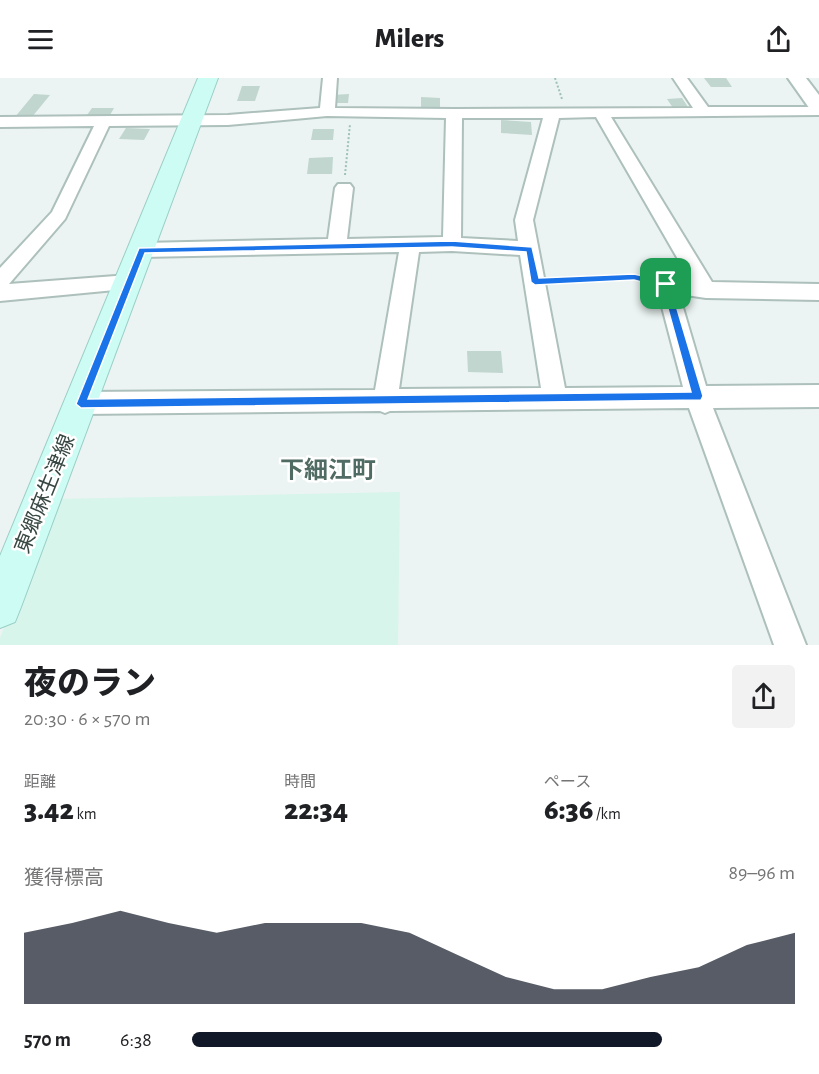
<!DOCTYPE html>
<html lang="ja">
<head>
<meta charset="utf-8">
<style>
	:root { --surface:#fff; --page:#f2f2f2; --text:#202124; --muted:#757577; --accent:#111827 }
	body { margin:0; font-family:"Alegreya Sans","Noto Sans JP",sans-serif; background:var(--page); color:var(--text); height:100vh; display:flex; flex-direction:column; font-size:22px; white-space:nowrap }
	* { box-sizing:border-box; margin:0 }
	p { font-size:20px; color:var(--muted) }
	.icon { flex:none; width:33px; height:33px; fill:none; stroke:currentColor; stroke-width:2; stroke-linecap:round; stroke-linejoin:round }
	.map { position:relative; height:567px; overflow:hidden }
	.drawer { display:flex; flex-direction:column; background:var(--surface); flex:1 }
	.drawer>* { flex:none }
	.pin { position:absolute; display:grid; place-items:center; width:51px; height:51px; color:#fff; margin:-26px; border-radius:12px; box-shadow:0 3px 9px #0006 }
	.round { display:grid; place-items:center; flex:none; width:63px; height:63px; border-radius:6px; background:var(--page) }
	.overview { display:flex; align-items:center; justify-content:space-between; height:102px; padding:0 24px }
	h1 { font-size:33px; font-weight:800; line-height:45px }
	.metrics { display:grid; grid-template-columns:repeat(3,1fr); gap:9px; height:102px; padding:6px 24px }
	.metrics div { display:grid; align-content:center }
	.metrics b { font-size:30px; font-weight:800 }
	.metrics small { font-size:16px; font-weight:400 }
	.metrics p { font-size:16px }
	.chart { height:168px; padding:12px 24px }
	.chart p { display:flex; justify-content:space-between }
	.chart svg { width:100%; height:108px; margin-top:6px; fill:var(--accent); opacity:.7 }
	ul { padding:0 24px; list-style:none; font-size:20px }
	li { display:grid; grid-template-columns:96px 72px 1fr; align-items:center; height:45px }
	li i { height:15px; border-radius:8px; background:var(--accent) }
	header { display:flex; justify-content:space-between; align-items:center; height:78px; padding:0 24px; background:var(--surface); font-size:27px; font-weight:800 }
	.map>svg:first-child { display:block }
	.commercial { fill:#d7f5eb }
	.building { fill:#c0d6cf }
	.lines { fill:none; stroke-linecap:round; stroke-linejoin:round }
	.minor-casing { stroke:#adc0bb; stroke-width:4 }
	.tertiary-casing { stroke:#adc0bb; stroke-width:4 }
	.secondary-casing { stroke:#9acfc6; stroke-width:2 }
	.path-far1 { stroke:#9fc1b8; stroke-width:2; stroke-dasharray:2 2; stroke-linecap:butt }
	.path { stroke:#9fc1b8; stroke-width:3; stroke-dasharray:3 3; stroke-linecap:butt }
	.minor { fill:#fff; fill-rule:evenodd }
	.tertiary { fill:#fff; fill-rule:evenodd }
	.secondary { fill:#cdfcf5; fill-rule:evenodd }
	.route { fill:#1a73e8; stroke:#fff; stroke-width:1.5; fill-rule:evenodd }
	.labels { text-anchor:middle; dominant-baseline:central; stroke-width:5; stroke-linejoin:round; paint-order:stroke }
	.street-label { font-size:21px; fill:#394844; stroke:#fff }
	.quarter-label { font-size:24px; font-weight:bold; fill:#506b63; stroke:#fff }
</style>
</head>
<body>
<header><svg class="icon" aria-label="menu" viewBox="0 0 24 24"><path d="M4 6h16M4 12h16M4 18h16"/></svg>Milers<svg class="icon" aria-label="share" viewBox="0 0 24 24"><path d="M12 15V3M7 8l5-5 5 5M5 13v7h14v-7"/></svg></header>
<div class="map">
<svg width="819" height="567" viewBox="0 0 819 567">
	<rect width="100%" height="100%" fill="#ebf4f2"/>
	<!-- commercial -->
	<polygon class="commercial" points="400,414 398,567 0,567 0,560 54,421"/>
	<!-- building -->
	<g class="building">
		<polygon points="704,0 726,0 732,9 711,9"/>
		<polygon points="242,8 260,8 255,23 237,23"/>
		<polygon points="34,16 50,17 32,39 15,39"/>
		<polygon points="349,16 348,25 331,25 332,17"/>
		<polygon points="421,19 440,20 440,31 421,31"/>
		<polygon points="682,20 688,29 673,30 667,21"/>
		<polygon points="92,30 114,30 110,37 87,37"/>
		<polygon points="501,42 531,44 532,57 501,55"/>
		<polygon points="126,50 150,51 144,62 119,61"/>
		<polygon points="313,51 334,51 333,62 311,62"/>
		<polygon points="333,79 332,96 307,96 309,80"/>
		<polygon points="467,273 501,273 503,295 468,294"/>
	</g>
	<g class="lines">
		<defs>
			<path id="minor" d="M323 0H337L335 30 454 31 693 30 673 0H687L708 29H819V37L611 39 712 204 819 206V222L706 220 679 216 706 308 819 307V329L713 330 806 567H774L689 330 390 333 385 335 380 333 81 336 73 333 69 325 73 317 81 314 375 312 399 174 142 179 135 177 132 172 135 167 142 165 328 161 335 110 338 106H350L353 110 347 161 443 159 446 40 327 38 228 47 109 48 65 141 9 206 129 197 136 200 139 205 136 210 0 223V190L52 134 94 48 0 49V39L228 37 320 30ZM596 39 690 202 666 198 659 201 656 206 683 309 565 310 533 142 559 40ZM462 40H543L515 142 518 163 461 160ZM452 173 520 177 541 310 399 311 419 174Z"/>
			<polygon id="tertiary" points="788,0 806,0 819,17 819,36 812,34"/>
			<polygon id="secondary" points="198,0 218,0 21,529 15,544 0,550 0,478"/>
		</defs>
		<!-- minor casing -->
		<use href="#minor" class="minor-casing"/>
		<!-- tertiary casing -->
		<use href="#tertiary" class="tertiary-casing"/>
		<!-- secondary casing -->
		<use href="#secondary" class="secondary-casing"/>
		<!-- path-far1 -->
		<g class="path-far1">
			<polyline points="555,0 562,21"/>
			<polyline points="345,97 350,46"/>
		</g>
		<!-- path -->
		<polyline class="path" points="552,203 634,199 650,202"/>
		<!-- minor -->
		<use href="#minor" class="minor"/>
		<!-- tertiary -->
		<use href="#tertiary" class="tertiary"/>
		<!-- secondary -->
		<use href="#secondary" class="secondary"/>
	</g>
	<!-- route -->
	<path class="route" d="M452 163 532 169 539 200 634 196 669 204 703 318 701 322 81 330 76 326 139 170ZM452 169 526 174 531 204 535 207 634 202 662 209 691 314 88 321 145 175Z"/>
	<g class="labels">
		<!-- street labels -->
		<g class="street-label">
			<text transform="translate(45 416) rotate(-68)">東郷麻生津線</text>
		</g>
		<!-- quarter labels -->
		<g class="quarter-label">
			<text x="328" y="393">下細江町</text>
		</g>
	</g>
</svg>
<div class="pin" style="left:666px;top:206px;background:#1e9e55"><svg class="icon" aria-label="arrive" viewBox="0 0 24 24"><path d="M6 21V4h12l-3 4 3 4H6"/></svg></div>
</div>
<section class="drawer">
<div class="overview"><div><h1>夜のラン</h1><p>20:30 · 6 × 570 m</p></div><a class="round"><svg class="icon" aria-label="share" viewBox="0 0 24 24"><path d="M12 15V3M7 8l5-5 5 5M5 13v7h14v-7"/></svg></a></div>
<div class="metrics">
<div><p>距離</p><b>3.42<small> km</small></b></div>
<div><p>時間</p><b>22:34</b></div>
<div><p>ペース</p><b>6:36<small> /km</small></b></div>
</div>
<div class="chart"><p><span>獲得標高</span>89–96 m</p>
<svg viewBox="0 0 160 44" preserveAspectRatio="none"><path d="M0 44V15L10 11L20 6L30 11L40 15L50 11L60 11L70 11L80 15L90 24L100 33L110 38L120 38L130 33L140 29L150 20L160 15V44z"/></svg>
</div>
<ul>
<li><b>570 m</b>6:38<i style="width:78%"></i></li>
</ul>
</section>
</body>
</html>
